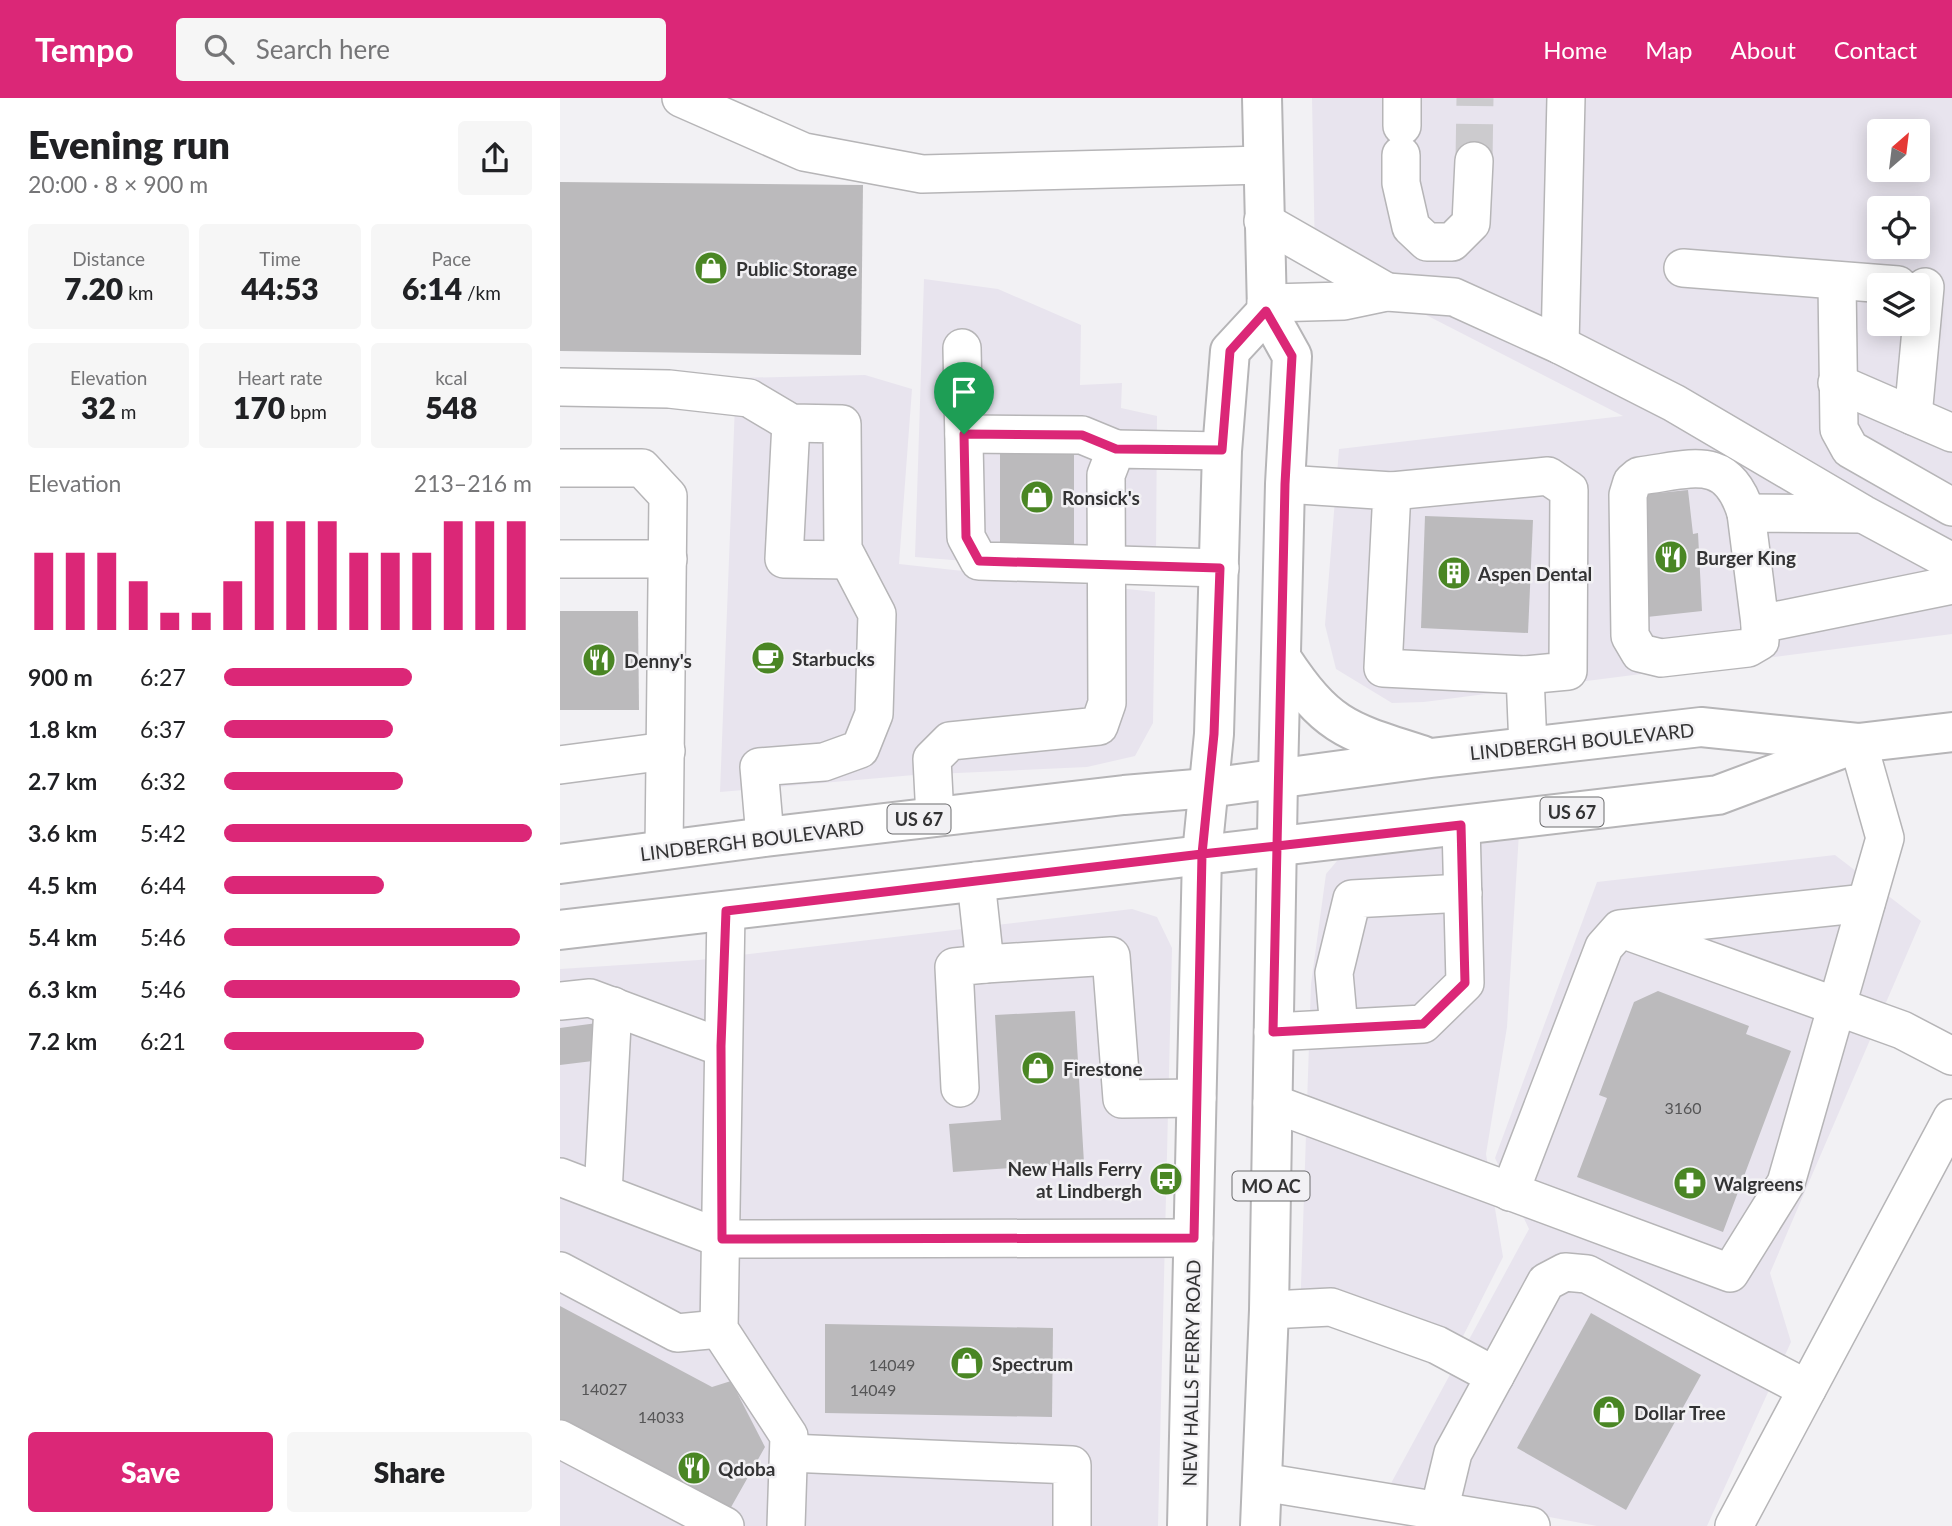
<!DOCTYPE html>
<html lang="en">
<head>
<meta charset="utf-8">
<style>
	:root { --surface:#fff; --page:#f6f6f6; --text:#202124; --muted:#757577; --accent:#db2777 }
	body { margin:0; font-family:Lato,sans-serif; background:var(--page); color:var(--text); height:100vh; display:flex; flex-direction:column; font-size:26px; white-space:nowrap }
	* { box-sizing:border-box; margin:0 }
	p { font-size:23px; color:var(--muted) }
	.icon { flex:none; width:38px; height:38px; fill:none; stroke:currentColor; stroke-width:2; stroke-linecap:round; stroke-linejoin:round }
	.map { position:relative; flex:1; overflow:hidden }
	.drawer { display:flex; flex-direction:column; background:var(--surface); width:560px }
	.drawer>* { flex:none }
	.needle { width:46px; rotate:28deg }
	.fabs { position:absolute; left:1307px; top:21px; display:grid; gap:14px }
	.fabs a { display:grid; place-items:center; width:63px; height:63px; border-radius:7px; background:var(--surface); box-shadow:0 4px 18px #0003; font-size:35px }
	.pin { position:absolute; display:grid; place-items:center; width:60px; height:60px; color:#fff; margin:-72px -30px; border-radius:50% 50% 50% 0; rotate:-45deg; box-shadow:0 0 7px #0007 }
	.pin .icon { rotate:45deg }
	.round { display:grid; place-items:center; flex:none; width:74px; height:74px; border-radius:7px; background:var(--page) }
	.summary { display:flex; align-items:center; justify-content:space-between; height:119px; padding:0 28px }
	h1 { font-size:38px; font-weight:800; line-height:52px }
	.stats { display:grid; grid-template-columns:repeat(3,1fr); gap:10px; height:119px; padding:7px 28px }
	.stats div { display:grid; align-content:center; border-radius:7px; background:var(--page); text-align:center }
	.stats b { font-size:30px; font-weight:800 }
	.stats small { font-size:19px; font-weight:400 }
	.stats p { font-size:19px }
	.chart { height:196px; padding:14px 28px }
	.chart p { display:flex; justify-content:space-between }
	.chart svg { width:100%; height:126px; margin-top:7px; stroke:var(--accent); stroke-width:6 }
	.action { display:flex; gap:14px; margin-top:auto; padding:14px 28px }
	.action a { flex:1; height:80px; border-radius:7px; background:var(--accent); color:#fff; font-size:28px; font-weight:800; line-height:80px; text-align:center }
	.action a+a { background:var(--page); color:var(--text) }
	ul { padding:0 28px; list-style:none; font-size:23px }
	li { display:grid; grid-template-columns:112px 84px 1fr; align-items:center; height:52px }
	li i { height:18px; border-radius:9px; background:var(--accent) }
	header { display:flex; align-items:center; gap:42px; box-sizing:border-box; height:98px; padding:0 35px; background:var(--accent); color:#fff }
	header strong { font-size:33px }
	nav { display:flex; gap:38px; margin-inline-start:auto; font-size:24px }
	.search { width:490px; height:63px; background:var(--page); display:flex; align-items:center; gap:18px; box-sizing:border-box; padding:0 24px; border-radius:7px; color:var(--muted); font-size:26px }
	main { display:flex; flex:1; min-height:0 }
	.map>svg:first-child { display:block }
	.built { fill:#e8e4ee; fill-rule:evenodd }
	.building { fill:#bbbabc }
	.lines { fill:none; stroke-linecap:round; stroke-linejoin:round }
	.minor-tunnel { stroke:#cccbce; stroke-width:37; stroke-dasharray:37 18; stroke-linecap:butt }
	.minor-casing { stroke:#b6b5b7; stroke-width:40 }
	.major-casing { stroke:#b6b5b7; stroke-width:42 }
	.minor { stroke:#fff; stroke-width:37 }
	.major { stroke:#fff; stroke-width:38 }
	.route-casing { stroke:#fff; stroke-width:14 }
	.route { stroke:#db2777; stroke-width:9 }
	.labels { text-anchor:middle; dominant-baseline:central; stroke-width:5; stroke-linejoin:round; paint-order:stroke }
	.number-label { font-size:16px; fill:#555556 }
	.shield { fill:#f2f1f4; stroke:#6c6c6e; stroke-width:2 }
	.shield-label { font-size:18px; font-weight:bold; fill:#333334 }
	.poi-label { font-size:19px; font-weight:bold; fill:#333334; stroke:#f2f1f4; text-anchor:start }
	.street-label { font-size:19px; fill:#333334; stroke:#f2f1f4 }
</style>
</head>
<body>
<header>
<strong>Tempo</strong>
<div class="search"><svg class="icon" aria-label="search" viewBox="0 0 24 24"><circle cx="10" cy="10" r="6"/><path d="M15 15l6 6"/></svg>Search here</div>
<nav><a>Home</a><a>Map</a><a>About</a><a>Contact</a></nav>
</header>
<main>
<section class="drawer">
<div class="summary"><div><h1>Evening run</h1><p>20:00 · 8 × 900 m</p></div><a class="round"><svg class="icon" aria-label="share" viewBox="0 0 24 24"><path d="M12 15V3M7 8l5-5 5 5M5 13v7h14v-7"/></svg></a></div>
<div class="stats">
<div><p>Distance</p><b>7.20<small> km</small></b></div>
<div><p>Time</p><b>44:53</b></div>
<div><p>Pace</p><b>6:14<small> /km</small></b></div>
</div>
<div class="stats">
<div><p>Elevation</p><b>32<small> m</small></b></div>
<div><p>Heart rate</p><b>170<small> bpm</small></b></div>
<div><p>kcal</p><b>548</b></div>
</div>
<div class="chart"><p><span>Elevation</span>213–216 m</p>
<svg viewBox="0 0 160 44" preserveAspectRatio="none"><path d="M5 44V17M15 44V17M25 44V17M35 44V27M45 44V38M55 44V38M65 44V27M75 44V6M85 44V6M95 44V6M105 44V17M115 44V17M125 44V17M135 44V6M145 44V6M155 44V6"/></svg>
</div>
<ul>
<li><b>900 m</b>6:27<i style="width:61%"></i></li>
<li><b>1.8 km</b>6:37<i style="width:55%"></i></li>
<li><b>2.7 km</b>6:32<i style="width:58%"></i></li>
<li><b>3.6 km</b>5:42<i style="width:100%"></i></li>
<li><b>4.5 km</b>6:44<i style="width:52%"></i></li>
<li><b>5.4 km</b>5:46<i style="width:96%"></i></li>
<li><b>6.3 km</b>5:46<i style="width:96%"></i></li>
<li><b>7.2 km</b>6:21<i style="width:65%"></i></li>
</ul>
<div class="action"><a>Save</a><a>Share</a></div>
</section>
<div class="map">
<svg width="1392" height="1428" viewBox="0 0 1392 1428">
	<rect width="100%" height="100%" fill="#f2f1f4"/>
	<!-- built -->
	<g class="built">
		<path d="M752 0H1392V536L864 604 832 605 776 571 765 527 779 351 1063 318 755 160ZM1320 33H1358V72H1320ZM1320 110H1358V149H1320ZM1320 187H1358V226H1320Z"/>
		<polygon points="364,181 438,191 521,227 520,287 562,285 561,310 597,318 596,458 506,471 355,459"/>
		<polygon points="305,277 352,291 339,466 595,494 593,625 575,658 527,669 354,677 160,694 176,280"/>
		<polygon points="959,735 947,929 926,1056 943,1159 896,1252 740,1218 751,886 766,776 788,750"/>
		<polygon points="1275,757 1361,823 1210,1175 1231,1244 1147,1428 1037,1428 829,1389 969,1131 935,1060 1037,784"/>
		<polygon points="572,811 597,819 612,850 598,1428 0,1428 0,871 139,862"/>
	</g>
	<!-- building -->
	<g class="building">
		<polygon points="0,84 303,87 301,257 0,253"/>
		<rect x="440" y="351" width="74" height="95"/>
		<polygon points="1128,392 1133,436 1138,435 1142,513 1087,519 1079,397"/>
		<polygon points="865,418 973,422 968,535 861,530"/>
		<polygon points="0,513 78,513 79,612 0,612"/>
		<polygon points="1098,893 1189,928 1186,936 1231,953 1163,1134 1017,1079 1047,1000 1039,997 1074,904"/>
		<polygon points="515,913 524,1065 393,1074 389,1026 441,1022 435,917"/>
		<polygon points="37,925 41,962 0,967 0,930"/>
		<polygon points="0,1208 152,1289 171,1283 205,1349 170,1411 0,1322"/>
		<polygon points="1031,1215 1141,1277 1066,1412 957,1350"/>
		<polygon points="265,1226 493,1230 492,1319 265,1315"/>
	</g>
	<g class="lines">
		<!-- minor-tunnel -->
		<polyline class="minor-tunnel" points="914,63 915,0"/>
		<defs>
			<g id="minor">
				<polyline points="121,0 244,54 362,76 703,67"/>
				<polyline points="842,28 842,0"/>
				<polyline points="841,57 841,85 851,129 867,144 892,144 911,125 914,63"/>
				<polyline points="703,123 827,194"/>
				<polyline points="1123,170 1338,187"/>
				<polyline points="1277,184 1279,331 1290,351 1392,409"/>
				<polyline points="706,205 784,203 827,194 894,199 1000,247 1114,305 1303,416 1392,464"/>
				<polyline points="1000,247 1006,0"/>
				<polyline points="402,250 406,439 419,463 660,470"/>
				<polyline points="1277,285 1392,335"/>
				<polyline points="0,289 109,291 189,300 231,325 282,326 283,451 317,516 314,616 300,651 264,664 199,669 205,739"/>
				<polyline points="1353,318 1365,189"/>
				<polyline points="231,325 224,461 288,462"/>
				<polyline points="404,336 522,337 556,351"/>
				<polyline points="0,370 82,370 108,398 104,752"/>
				<polyline points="725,386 832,393 823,570 965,577 968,649"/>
				<polyline points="832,393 988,378 1009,392 1008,573 965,577"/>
				<path d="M1186 415C1167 354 1130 372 1079 378L1072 384 1068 397 1070 538 1080 555 1101 560 1188 550 1200 543V526"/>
				<polyline points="1301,416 1186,415 1200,526 1392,487"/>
				<polyline points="0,461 108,461"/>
				<polyline points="0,667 106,653"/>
				<polyline points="375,719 372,661 390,643 539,628 547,605 546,377 556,351 662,353"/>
				<polyline points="416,783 425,866 551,858 562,1001 637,1000"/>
				<polyline points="166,813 159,1231 229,1338 226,1428"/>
				<polyline points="1070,834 1342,932 1392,958"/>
				<polyline points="0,903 30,900 161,949"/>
				<polyline points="779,930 774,875 792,801 903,795"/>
				<polyline points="713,934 863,926 905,885 901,727"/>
				<polyline points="400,990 394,869 425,866"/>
				<polyline points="712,1005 1170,1175 1226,1085 1325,740 1298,645"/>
				<polyline points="0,1079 162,1141 634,1140"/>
				<polyline points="950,1094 1044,849 1060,831 1306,805"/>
				<polyline points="43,1095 53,908"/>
				<polyline points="0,1173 117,1235 159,1231"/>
				<polyline points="709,1212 771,1209 877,1247 935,1278 986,1184 1005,1174 1027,1176 1247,1291"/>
				<polyline points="0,1341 165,1428"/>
				<polyline points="229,1355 512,1367 512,1428"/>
				<polyline points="702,1384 971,1428"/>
				<polyline points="879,1413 893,1355 935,1278"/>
				<polyline points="1174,1428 1392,1020"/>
			</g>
			<g id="major">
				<path d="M722 561C767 629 786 633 862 657"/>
				<polyline points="0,766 205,739 564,697 648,690 871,660 1141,629 1298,645 1392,634"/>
				<polyline points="0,832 1158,697 1289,648"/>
				<polyline points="627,1428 642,756 654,636 662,353 670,253 707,213"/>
				<polyline points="700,1428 709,1212 718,680 725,386 732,258 707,213 702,0"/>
			</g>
		</defs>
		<!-- minor casing -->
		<use href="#minor" class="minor-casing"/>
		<!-- major casing -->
		<use href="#major" class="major-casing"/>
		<!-- minor -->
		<use href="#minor" class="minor"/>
		<!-- major -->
		<use href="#major" class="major"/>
	</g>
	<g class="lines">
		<defs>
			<polyline id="route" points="404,336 406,439 419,463 660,470 654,636 642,756 166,813 161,948 162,1141 634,1140 642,756 717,748 713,934 863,926 905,885 901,727 717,748 725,386 732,258 706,213 670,253 662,352 556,351 522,337 404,336"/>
		</defs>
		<!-- route casing -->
		<use href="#route" class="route-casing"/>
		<!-- route -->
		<use href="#route" class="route"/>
	</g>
	<!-- icons -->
	<defs>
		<symbol id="shop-disc" viewBox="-11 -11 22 22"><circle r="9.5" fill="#4a8624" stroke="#f2f1f4"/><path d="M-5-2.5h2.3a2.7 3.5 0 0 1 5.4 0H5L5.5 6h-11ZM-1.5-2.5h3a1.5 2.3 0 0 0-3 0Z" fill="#fff"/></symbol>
		<symbol id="restaurant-disc" viewBox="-11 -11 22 22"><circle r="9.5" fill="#4a8624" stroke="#f2f1f4"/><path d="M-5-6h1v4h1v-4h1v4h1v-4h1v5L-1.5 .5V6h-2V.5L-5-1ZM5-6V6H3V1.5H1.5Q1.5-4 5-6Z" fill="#fff"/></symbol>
		<symbol id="building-disc" viewBox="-11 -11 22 22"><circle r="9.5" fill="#4a8624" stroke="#f2f1f4"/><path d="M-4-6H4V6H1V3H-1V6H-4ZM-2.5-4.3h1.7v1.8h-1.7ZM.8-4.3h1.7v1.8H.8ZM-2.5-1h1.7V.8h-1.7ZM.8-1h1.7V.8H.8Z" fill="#fff"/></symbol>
		<symbol id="cafe-disc" viewBox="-11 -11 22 22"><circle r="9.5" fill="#4a8624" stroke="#f2f1f4"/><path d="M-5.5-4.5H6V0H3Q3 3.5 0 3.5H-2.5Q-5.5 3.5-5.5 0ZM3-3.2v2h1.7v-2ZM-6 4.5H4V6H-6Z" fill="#fff"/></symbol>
		<symbol id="bus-disc" viewBox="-11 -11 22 22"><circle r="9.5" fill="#4a8624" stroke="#f2f1f4"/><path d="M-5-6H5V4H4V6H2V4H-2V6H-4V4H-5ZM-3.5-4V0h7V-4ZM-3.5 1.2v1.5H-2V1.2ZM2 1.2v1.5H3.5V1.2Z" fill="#fff"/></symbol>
		<symbol id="pharmacy-disc" viewBox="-11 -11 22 22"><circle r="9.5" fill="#4a8624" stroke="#f2f1f4"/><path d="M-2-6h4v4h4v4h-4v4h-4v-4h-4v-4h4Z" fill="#fff"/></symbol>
	</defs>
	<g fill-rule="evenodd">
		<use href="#shop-disc" x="132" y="151" width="38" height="38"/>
		<use href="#shop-disc" x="458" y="380" width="38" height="38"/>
		<use href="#restaurant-disc" x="1092" y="440" width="38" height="38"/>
		<use href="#building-disc" x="875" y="456" width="38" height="38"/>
		<use href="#cafe-disc" x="189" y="541" width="38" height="38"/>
		<use href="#restaurant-disc" x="20" y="543" width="38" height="38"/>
		<use href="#shop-disc" x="459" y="951" width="38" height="38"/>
		<use href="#bus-disc" x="587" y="1062" width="38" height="38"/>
		<use href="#pharmacy-disc" x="1111" y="1066" width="38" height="38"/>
		<use href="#shop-disc" x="388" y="1246" width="38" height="38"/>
		<use href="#shop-disc" x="1030" y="1295" width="38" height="38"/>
		<use href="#restaurant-disc" x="115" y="1351" width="38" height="38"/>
	</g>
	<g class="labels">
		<!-- number labels -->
		<g class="number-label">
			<text x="1123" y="1009">3160</text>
			<text x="332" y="1266">14049</text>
			<text x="44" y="1290">14027</text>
			<text x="313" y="1291">14049</text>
			<text x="101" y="1318">14033</text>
		</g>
		<!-- shield labels -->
		<g class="shield">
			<rect x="980.5" y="699.5" width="63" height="29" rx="5"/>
			<rect x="327.5" y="706.5" width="63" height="29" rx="5"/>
			<rect x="672.5" y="1073.5" width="77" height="29" rx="5"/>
		</g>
		<g class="shield-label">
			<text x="1012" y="714">US 67</text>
			<text x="359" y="721">US 67</text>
			<text x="711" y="1088">MO AC</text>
		</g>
		<!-- poi labels -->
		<g class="poi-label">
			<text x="176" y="170">Public Storage</text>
			<text x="502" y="399">Ronsick's</text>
			<text x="1136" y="459">Burger King</text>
			<text x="918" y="475">Aspen Dental</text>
			<text x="232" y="560">Starbucks</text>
			<text x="64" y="562">Denny's</text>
			<text x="503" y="970">Firestone</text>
			<text x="582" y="1070" text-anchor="end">New Halls Ferry<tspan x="582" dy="22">at Lindbergh</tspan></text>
			<text x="1154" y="1085">Walgreens</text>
			<text x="432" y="1265">Spectrum</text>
			<text x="1074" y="1314">Dollar Tree</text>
			<text x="158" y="1370">Qdoba</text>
		</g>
		<!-- street labels -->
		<g class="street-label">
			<text transform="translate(1022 643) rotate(-6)">LINDBERGH BOULEVARD</text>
			<text transform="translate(192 742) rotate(-7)">LINDBERGH BOULEVARD</text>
			<text transform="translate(631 1275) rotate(-89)">NEW HALLS FERRY ROAD</text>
		</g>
	</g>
</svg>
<div class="fabs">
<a><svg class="needle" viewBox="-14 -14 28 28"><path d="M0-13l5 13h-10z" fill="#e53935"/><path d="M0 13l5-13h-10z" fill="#757577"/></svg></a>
<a><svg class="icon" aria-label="locate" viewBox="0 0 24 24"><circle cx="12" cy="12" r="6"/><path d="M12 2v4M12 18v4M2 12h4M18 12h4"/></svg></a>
<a><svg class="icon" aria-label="layers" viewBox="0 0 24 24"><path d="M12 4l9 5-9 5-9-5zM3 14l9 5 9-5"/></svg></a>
</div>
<div class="pin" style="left:404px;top:336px;background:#1e9e55"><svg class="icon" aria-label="arrive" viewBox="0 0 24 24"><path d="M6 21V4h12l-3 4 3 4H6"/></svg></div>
</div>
</main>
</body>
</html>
